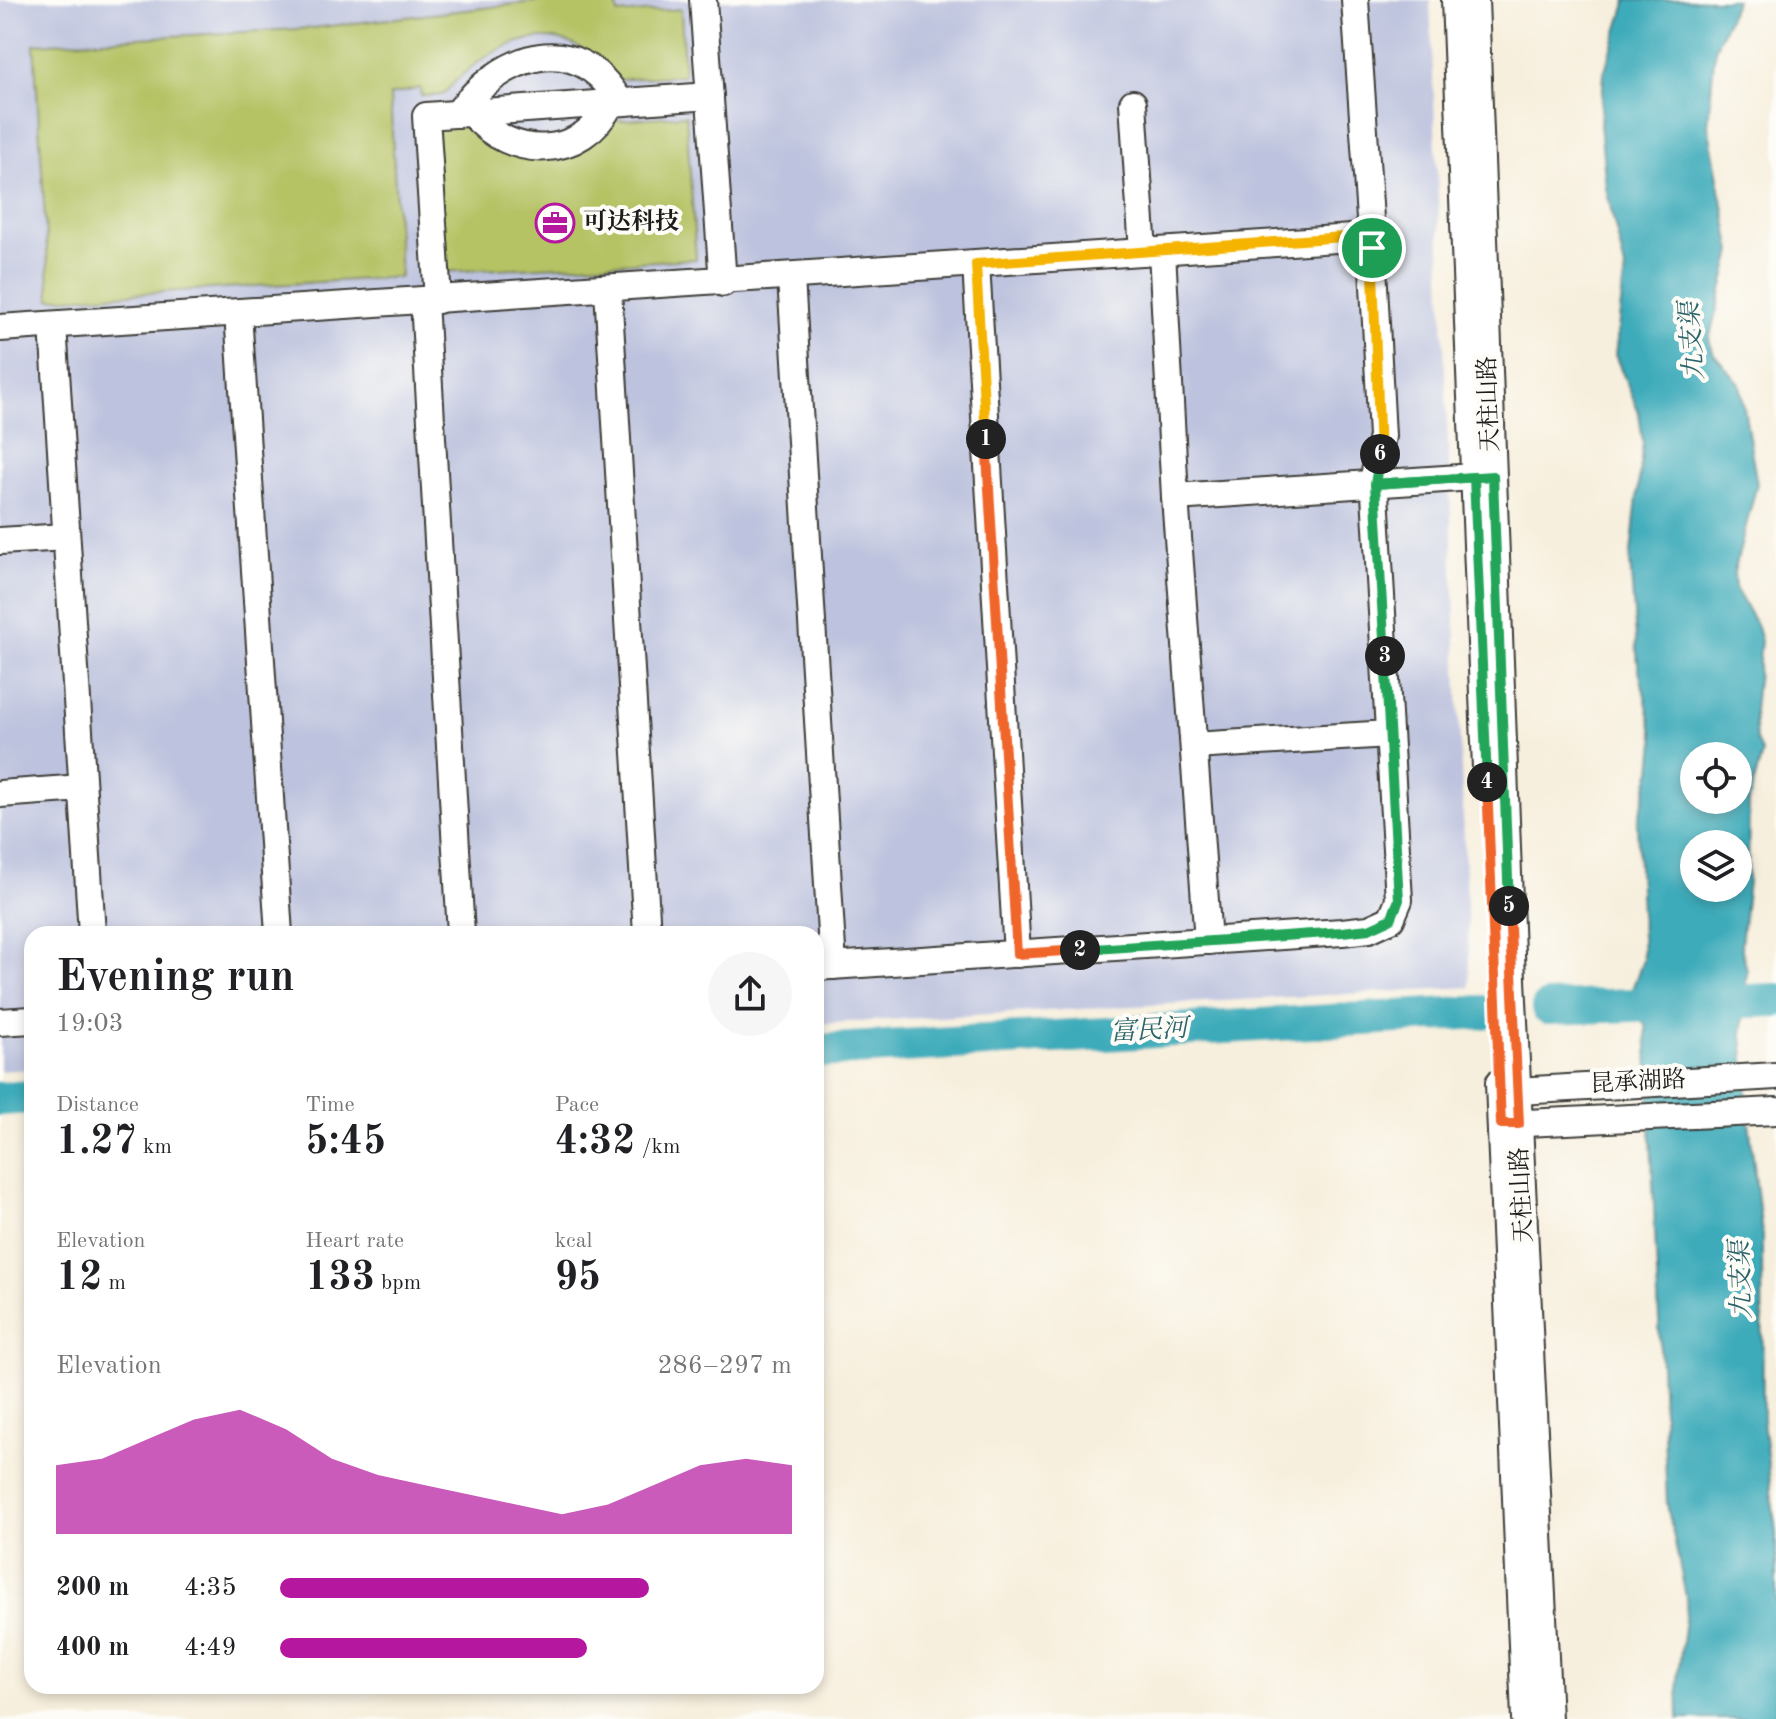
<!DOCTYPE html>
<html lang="en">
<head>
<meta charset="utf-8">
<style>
	:root { --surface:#fff; --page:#f6f6f6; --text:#202124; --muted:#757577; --accent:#b5179e }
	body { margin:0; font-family:"Old Standard TT","Noto Serif SC",serif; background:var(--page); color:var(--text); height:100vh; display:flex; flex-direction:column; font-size:30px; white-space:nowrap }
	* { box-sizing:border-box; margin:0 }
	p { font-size:26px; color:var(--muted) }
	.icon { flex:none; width:44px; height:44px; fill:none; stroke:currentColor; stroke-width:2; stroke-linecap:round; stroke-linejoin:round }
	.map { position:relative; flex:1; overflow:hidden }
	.details { position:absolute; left:24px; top:926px; width:800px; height:768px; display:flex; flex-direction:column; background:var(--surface); border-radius:24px; box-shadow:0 4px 12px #0003 }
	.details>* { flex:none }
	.fabs { position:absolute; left:1680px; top:742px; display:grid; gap:16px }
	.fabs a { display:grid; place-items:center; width:72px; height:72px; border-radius:50%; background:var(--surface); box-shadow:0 4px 12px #0003; font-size:40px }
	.pin { position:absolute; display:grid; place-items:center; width:68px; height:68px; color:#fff; margin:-34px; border:4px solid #fff; border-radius:50%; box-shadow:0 2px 8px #0007 }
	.km { position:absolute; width:40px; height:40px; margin:-20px; border-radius:50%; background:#222; color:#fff; font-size:22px; line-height:40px; text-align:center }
	.round { display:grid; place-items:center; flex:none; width:84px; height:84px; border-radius:42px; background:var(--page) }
	.head { display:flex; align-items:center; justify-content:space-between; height:136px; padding:0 32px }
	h1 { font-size:44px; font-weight:800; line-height:60px }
	.stats { display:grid; grid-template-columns:repeat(3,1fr); gap:12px; height:136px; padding:8px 32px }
	.stats div { display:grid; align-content:center }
	.stats b { font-size:40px; font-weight:800 }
	.stats small { font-size:22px; font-weight:400 }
	.stats p { font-size:22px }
	.chart { height:224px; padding:16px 32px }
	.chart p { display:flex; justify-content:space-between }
	.chart svg { width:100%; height:144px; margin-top:8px; fill:var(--accent); opacity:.7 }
	ul { padding:0 32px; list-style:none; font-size:26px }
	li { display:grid; grid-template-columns:128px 96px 1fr; align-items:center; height:60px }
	li i { height:20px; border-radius:10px; background:var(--accent) }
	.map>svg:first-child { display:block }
	.industrial { fill:#bdc3de }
	.green { fill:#b5c365; stroke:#687040; stroke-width:2 }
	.water { fill:#3cabba; stroke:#2c646b; stroke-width:2; fill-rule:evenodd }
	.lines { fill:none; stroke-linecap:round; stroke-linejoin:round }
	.river { stroke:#3cabba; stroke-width:34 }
	.minor-casing { stroke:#3d3c39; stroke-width:30 }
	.minor { stroke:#fff; stroke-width:26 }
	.split-1-casing { stroke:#fff; stroke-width:16 }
	.split-2-casing { stroke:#fff; stroke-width:16 }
	.split-3-casing { stroke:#fff; stroke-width:16 }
	.split-4-casing { stroke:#fff; stroke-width:16 }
	.split-5-casing { stroke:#fff; stroke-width:16 }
	.split-6-casing { stroke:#fff; stroke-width:16 }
	.split-7-casing { stroke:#fff; stroke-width:16 }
	.split-1 { stroke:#f5b400; stroke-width:10 }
	.split-2 { stroke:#f0652b; stroke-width:10 }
	.split-3 { stroke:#22a559; stroke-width:10 }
	.split-4 { stroke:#22a559; stroke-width:10 }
	.split-5 { stroke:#f0652b; stroke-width:10 }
	.split-6 { stroke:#22a559; stroke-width:10 }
	.split-7 { stroke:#f5b400; stroke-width:10 }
	.labels { text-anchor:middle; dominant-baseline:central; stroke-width:8; stroke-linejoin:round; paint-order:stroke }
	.poi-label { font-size:24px; font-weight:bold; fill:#1c1c1c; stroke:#fdfcf7; text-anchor:start }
	.street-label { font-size:24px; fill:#1c1c1c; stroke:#fdfcf7 }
	.water-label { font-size:26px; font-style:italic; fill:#2c646b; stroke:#fdfcf7 }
</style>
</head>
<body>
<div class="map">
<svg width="1776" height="1719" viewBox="0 0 1776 1719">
	<rect width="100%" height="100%" fill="#fdfcf7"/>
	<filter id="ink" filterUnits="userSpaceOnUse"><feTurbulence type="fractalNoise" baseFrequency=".0125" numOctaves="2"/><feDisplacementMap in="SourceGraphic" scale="16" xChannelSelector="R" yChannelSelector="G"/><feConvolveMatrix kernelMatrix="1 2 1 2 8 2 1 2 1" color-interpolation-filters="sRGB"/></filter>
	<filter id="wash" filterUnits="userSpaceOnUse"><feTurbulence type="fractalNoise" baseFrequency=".006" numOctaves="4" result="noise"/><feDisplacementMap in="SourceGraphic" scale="32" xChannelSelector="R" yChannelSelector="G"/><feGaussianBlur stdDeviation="1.8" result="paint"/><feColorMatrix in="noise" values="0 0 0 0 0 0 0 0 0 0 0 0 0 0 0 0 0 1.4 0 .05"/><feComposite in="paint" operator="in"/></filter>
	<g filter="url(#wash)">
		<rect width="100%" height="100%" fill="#f7efdd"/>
		<!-- industrial -->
		<polygon class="industrial" points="0,0 1430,0 1470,987 816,1024 816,934 32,934 32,1069 0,1071"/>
		<!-- green -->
		<g class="green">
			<path d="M550 0H616L618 14 681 9 684 75 616 80C607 72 599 61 589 54 539 15 477 55 443 95L421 96 420 88 390 95 400 277 50 299 34 44 313 28Z"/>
			<polygon points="686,115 696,259 441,272 431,124 460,122 499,151 567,147 608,121"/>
		</g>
		<!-- water -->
		<path class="water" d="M1627 0H1736L1715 49 1708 125 1732 252 1709 340 1714 354 1740 384 1757 484 1734 572 1735 588 1756 624 1761 641 1754 711 1756 740 1762 754 1749 802 1748 881 1741 945 1747 970 1742 1035 1749 1121 1762 1234 1763 1419 1776 1534V1719H1679L1678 1675 1687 1602 1667 1504 1646 1025 1626 1005 1643 960 1637 823 1652 769 1655 741 1638 665 1630 562 1643 442 1639 413 1615 355 1625 269 1606 188 1600 124 1604 73ZM1694 756H1738V800H1694ZM1694 844H1738V888H1694Z"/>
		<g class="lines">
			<!-- river -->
			<g class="river">
				<polyline points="1548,1008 1776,1000"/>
				<polyline points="816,1051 1483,1012"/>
				<polyline points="0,1099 32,1097"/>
			</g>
		</g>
	</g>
	<g filter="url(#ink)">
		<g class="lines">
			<defs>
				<g id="minor">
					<polyline points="703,0 723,283"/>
					<polyline points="1355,0 1372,248"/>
					<polyline points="1455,0 1486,768"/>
					<polyline points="1475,0 1512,980 1548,1719"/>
					<polyline points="1133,103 1143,252"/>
					<path d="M472 113C511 161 582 160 611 103"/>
					<path d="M457 114C501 55 575 26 620 102"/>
					<polyline points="1162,251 1175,497 1208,941"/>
					<polyline points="976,264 1017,954"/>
					<polyline points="791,278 833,966"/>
					<polyline points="608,290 647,934"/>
					<polyline points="438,300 426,116 710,96"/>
					<polyline points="424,301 461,934"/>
					<polyline points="238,313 279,934"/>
					<polyline points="53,325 92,934"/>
					<polyline points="0,328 1367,237 1372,248 1382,436 1374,477 1399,900 1391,919 1369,929 1342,932 816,967"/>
					<polyline points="1175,497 1489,476"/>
					<polyline points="0,541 66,537"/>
					<polyline points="1194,746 1389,734"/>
					<polyline points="0,794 82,788"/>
					<polyline points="0,1022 32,1020"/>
					<polyline points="1499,1083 1525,1719"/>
					<polyline points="1500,1092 1776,1076"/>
					<polyline points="1504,1124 1776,1111"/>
				</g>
			</defs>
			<!-- minor casing -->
			<use href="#minor" class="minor-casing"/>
			<!-- minor -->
			<use href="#minor" class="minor"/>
		</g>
	</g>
	<g class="lines" filter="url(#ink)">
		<defs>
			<polyline id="split-1" points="986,439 976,264 1357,236 1367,237 1372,248"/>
			<polyline id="split-2" points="986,439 1017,954 1080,950"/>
			<polyline id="split-3" points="1080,950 1342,932 1369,929 1391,919 1399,900 1385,656"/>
			<polyline id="split-4" points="1385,656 1375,484 1474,477 1487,782"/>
			<polyline id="split-5" points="1487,782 1501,1124 1519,1124 1509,906"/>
			<polyline id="split-6" points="1380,454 1375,484 1493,476 1509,906"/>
			<polyline id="split-7" points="1372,248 1380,454"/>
		</defs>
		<!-- split-1 casing -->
		<use href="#split-1" class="split-1-casing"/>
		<!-- split-2 casing -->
		<use href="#split-2" class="split-2-casing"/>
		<!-- split-3 casing -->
		<use href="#split-3" class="split-3-casing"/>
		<!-- split-4 casing -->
		<use href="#split-4" class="split-4-casing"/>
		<!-- split-5 casing -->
		<use href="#split-5" class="split-5-casing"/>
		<!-- split-6 casing -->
		<use href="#split-6" class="split-6-casing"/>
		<!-- split-7 casing -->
		<use href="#split-7" class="split-7-casing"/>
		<!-- split-1 -->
		<use href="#split-1" class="split-1"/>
		<!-- split-2 -->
		<use href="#split-2" class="split-2"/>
		<!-- split-3 -->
		<use href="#split-3" class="split-3"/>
		<!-- split-4 -->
		<use href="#split-4" class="split-4"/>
		<!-- split-5 -->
		<use href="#split-5" class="split-5"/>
		<!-- split-6 -->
		<use href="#split-6" class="split-6"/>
		<!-- split-7 -->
		<use href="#split-7" class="split-7"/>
	</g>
	<!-- icons -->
	<defs>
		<symbol id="office-ring" viewBox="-11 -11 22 22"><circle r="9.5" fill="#fdfcf7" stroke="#b5179e" stroke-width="1.5"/><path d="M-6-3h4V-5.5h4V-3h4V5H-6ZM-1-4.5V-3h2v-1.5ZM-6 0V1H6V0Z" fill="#b5179e"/></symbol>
	</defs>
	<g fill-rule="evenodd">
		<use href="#office-ring" x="533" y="201" width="44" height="44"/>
	</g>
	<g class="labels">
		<!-- poi labels -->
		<g class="poi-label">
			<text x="583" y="223">可达科技</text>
		</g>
		<!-- street labels -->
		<g class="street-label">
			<text transform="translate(1490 404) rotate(-92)">天柱山路</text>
			<text transform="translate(1638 1083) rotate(-3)">昆承湖路</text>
			<text transform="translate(1523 1195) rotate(-93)">天柱山路</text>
		</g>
		<!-- water labels -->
		<g class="water-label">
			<text transform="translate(1693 341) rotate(-94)">九支渠</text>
			<text transform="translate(1149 1031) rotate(-3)">富民河</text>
			<text transform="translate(1742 1280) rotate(-92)">九支渠</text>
		</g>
	</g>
</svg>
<div class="fabs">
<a><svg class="icon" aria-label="locate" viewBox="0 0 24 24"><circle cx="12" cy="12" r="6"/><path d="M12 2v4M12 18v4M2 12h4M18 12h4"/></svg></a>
<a><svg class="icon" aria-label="layers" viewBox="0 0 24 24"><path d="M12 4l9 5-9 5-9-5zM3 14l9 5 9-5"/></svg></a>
</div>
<div class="pin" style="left:1372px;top:248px;background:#1e9e55"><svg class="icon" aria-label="arrive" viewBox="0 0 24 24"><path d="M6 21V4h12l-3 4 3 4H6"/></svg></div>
<b class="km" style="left:986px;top:439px">1</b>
<b class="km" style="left:1080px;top:950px">2</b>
<b class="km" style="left:1385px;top:656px">3</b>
<b class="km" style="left:1487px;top:782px">4</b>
<b class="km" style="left:1509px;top:906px">5</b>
<b class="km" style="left:1380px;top:454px">6</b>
<section class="details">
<div class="head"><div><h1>Evening run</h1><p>19:03</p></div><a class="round"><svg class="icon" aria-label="share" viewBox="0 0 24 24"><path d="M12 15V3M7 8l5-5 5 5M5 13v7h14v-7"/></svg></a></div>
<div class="stats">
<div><p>Distance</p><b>1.27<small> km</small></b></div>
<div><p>Time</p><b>5:45</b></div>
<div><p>Pace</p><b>4:32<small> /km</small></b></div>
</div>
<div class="stats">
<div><p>Elevation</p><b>12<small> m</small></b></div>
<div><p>Heart rate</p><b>133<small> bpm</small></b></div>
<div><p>kcal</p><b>95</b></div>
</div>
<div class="chart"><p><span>Elevation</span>286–297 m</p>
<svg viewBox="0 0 160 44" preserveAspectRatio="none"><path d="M0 44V23L10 21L20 15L30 9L40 6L50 12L60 21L70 26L80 29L90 32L100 35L110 38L120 35L130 29L140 23L150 21L160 23V44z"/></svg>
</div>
<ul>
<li><b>200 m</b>4:35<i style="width:72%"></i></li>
<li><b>400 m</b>4:49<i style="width:60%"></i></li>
</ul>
</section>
</div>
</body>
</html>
